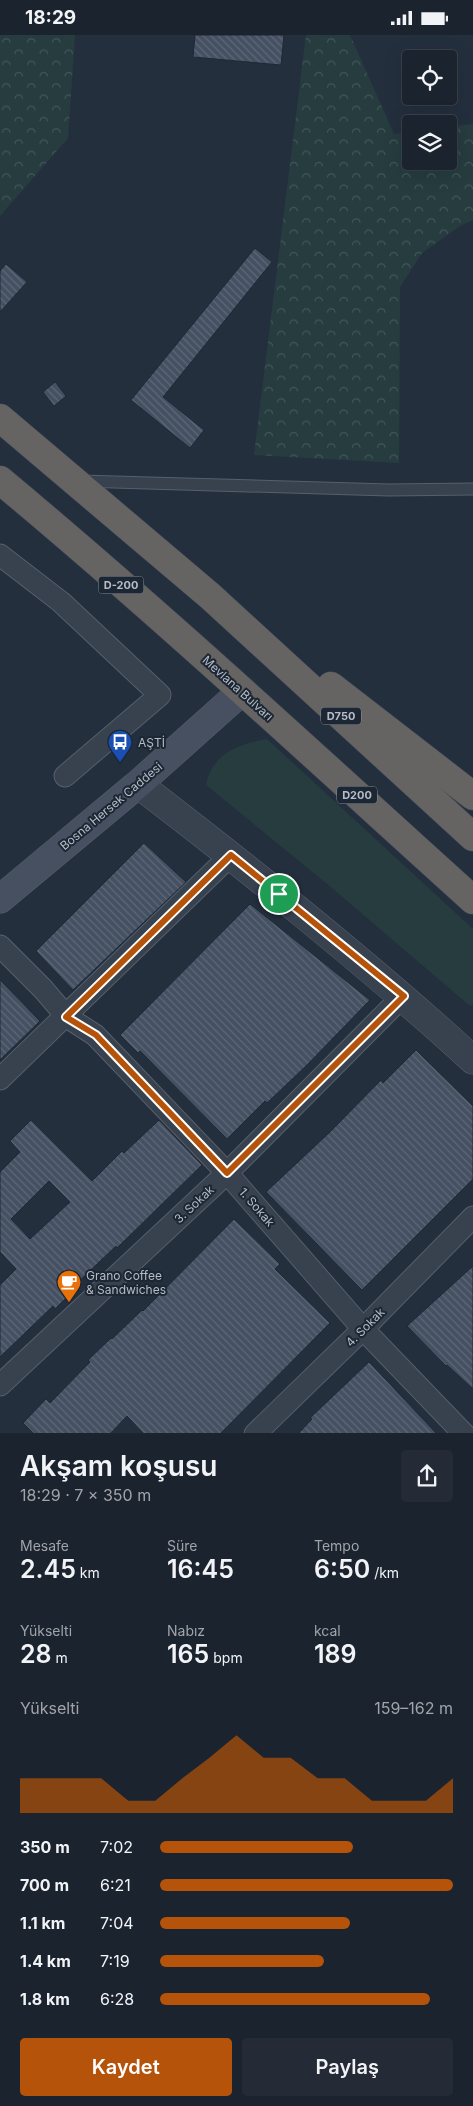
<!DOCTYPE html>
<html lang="tr">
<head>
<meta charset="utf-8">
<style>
	:root { --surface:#1b232e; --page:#242b36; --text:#f1f3f6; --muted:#a0a4aa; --line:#39404a; --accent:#b45309 }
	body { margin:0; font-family:Inter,sans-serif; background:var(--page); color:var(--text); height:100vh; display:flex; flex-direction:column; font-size:19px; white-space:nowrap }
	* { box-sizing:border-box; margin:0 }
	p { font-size:16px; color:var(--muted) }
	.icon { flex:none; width:28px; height:28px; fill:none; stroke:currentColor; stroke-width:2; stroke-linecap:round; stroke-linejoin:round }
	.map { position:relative; height:1398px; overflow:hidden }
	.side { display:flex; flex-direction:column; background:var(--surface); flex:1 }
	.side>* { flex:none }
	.fabs { position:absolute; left:402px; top:15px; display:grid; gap:10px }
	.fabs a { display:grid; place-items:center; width:55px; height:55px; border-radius:5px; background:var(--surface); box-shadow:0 5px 20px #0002,0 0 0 1px var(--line); font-size:25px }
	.pin { position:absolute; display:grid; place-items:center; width:42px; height:42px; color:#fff; margin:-21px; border:2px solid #fff; border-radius:50%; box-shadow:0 1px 5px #0007 }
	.round { display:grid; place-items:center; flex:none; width:52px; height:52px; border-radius:5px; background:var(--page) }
	.overview { display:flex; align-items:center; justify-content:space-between; height:85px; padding:0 20px }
	h1 { font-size:28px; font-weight:600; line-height:38px }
	.metrics { display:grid; grid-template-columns:repeat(3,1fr); gap:8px; height:85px; padding:5px 20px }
	.metrics div { display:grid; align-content:center }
	.metrics b { font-size:25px; font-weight:600 }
	.metrics small { font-size:14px; font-weight:400 }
	.metrics p { font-size:14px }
	.chart { height:140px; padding:10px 20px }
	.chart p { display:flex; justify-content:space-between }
	.chart svg { width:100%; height:90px; margin-top:5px; fill:var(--accent); opacity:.7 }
	.button { display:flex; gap:10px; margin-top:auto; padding:10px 20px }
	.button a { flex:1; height:58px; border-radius:5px; background:var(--accent); color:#fff; font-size:20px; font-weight:600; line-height:58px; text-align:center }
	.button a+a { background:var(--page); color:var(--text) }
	ul { padding:0 20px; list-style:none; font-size:16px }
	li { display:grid; grid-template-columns:80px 60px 1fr; align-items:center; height:38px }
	li i { height:12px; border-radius:6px; background:var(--accent) }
	.status { display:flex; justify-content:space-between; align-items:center; height:35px; padding:0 25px; background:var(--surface); direction:ltr }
	.status svg { height:14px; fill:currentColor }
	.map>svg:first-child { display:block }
	.grass { fill:#263c3f }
	.forest { fill:url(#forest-crowns) }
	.building { fill:url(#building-back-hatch); stroke:#1f2835; fill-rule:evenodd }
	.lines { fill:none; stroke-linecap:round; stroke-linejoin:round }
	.service-casing { stroke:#565f6c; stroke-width:13 }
	.minor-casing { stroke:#565f6c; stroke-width:23 }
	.tertiary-casing { stroke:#565f6c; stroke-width:29 }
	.secondary-casing { stroke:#565f6c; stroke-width:29 }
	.trunk-casing { stroke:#434c59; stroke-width:29 }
	.service { stroke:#38414e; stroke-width:11 }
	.minor { stroke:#38414e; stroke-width:21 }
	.tertiary { stroke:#38414e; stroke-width:28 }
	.secondary { stroke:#465061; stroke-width:28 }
	.trunk { stroke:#656462; stroke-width:28 }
	.route-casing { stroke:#fff; stroke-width:10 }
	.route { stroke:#b45309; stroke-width:6 }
	.labels { text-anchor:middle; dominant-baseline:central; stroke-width:4; stroke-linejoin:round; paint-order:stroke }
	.shield { fill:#1d2633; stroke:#878f9c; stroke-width:1 }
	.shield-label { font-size:11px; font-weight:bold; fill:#b4bcc9 }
	.street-label { font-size:12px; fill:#b4bcc9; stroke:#1d2633 }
	.poi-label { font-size:12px; fill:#b4bcc9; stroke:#1d2633; text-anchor:start }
</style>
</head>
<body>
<div class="status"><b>18:29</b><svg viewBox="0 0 49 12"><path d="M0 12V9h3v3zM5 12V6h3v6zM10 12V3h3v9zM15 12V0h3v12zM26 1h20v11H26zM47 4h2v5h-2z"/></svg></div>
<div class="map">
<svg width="473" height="1399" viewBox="0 0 473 1399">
	<defs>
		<pattern id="forest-crowns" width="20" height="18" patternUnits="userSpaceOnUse" patternTransform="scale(1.25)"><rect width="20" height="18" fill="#263c3f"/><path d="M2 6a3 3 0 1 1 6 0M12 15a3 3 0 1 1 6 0" fill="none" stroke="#435659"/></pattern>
		<pattern id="building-back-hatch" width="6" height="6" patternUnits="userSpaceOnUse" patternTransform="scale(1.25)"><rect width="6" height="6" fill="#455162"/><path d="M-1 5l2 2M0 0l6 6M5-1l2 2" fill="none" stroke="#5d6877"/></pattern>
	</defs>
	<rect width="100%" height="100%" fill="#242f3e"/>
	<!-- grass -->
	<path class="grass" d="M267 704 473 894V969L470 971 332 853 206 750C212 718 239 709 267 704Z"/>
	<!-- forest -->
	<g class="forest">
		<polygon points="0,0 75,0 68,103 0,181"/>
		<polygon points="306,0 350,0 394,99 411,97 411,126 449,126 449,92 473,89 473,185 460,191 422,218 400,252 399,428 254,420"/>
	</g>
	<!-- building -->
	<g class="building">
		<polygon points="195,0 284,0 281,30 193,22"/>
		<polygon points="255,213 272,227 163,362 204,395 190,413 131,365"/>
		<polygon points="6,229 27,247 0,277 0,236"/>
		<polygon points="55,347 66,361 54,371 43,357"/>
		<polygon points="144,808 186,847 73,955 36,916"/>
		<polygon points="250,869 370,965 307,1030 267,1068 265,1066 227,1104 140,1016 138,1018 120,1000"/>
		<polygon points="0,945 40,986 0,1025"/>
		<polygon points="416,1015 473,1071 473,1144 362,1255 266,1157 330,1097 381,1045 383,1048"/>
		<path d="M31 1085 92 1146 122 1116 124 1118 159 1085 202 1130 117 1213 116 1211 74 1251 76 1253 55 1274 53 1271 0 1322V1250L16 1234 0 1217V1137L20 1117 10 1106ZM49 1146 70 1167 30 1204 11 1184Z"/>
		<polygon points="234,1184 280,1229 275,1234 330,1288 220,1399 144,1399 127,1381 110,1399 34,1399 23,1388 46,1364 50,1368 90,1327 88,1325 111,1303 112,1304 142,1275 143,1276"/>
		<polygon points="473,1231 473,1354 447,1330 446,1331 407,1291"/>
		<polygon points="369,1327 437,1399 298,1399 312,1384 310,1383"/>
	</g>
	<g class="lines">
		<defs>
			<polyline id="service" points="80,446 389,455 473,454"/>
			<g id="minor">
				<polyline points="0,520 61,567 160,660 65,741"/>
				<polyline points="0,911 43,954 67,982 95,1000 227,1138 363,1294 464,1399"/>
				<polyline points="0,1044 231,820"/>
				<polyline points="0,1350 227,1138 403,961"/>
				<polyline points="255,1399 363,1294 473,1182"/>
			</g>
			<path id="tertiary" d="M138 749C253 837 366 927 473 1025"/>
			<polyline id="secondary" points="0,864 138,749 242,656"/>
			<g id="trunk">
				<polyline points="0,383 210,561 473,802"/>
				<path d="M0 445C162 580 317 724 473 865"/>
				<polyline points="331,651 473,761"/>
			</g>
		</defs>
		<!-- service casing -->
		<use href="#service" class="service-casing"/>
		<!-- minor casing -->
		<use href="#minor" class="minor-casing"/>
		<!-- tertiary casing -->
		<use href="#tertiary" class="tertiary-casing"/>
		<!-- secondary casing -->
		<use href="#secondary" class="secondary-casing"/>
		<!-- trunk casing -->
		<use href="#trunk" class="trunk-casing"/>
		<!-- service -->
		<use href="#service" class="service"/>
		<!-- minor -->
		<use href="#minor" class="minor"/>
		<!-- tertiary -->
		<use href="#tertiary" class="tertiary"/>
		<!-- secondary -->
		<use href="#secondary" class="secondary"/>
		<!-- trunk -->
		<use href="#trunk" class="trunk"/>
	</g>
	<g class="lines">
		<defs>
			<polygon id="route" points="231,820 404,961 227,1138 96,1000 66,982"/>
		</defs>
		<!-- route casing -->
		<use href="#route" class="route-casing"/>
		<!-- route -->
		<use href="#route" class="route"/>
	</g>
	<!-- icons -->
	<defs>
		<symbol id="bus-pin" viewBox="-11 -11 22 30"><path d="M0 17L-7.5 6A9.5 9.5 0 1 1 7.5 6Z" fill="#1a4fb4" stroke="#1d2633"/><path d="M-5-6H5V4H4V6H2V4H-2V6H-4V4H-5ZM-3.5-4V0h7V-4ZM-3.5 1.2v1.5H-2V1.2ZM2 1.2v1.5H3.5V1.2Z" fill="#fff"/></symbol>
		<symbol id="cafe-pin" viewBox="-11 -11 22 30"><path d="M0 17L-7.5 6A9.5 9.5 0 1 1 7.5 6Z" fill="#e8710a" stroke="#1d2633"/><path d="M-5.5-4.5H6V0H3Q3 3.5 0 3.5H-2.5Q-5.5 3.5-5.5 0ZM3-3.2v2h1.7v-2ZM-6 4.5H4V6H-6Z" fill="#fff"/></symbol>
	</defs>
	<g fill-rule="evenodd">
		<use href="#bus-pin" x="106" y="693" width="28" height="38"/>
		<use href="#cafe-pin" x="55" y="1233" width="28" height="38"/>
	</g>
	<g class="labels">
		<!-- shield labels -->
		<g class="shield">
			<rect x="98.5" y="541.5" width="45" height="17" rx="4"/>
			<rect x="321" y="672.5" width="40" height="17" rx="4"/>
			<rect x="337" y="751.5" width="40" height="17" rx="4"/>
		</g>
		<g class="shield-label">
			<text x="121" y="550">D-200</text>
			<text x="341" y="681">D750</text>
			<text x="357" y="760">D200</text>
		</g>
		<!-- street labels -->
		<g class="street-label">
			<text transform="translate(238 653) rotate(42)">Mevlana Bulvarı</text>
			<text transform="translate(111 771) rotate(-40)">Bosna Hersek Caddesi</text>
			<text transform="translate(194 1169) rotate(-43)">3. Sokak</text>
			<text transform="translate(257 1172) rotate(49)">1. Sokak</text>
			<text transform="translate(365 1292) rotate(-45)">4. Sokak</text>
		</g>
		<!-- poi labels -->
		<g class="poi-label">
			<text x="138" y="707">AŞTİ</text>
			<text x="86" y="1240">Grano Coffee<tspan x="86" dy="14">&amp; Sandwiches</tspan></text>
		</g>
	</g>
</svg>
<div class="fabs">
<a><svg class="icon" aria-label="locate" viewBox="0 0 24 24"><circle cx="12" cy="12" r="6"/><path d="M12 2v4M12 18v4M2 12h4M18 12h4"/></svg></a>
<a><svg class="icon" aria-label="layers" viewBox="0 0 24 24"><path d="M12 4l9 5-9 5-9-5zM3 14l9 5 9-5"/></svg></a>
</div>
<div class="pin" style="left:279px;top:859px;background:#1e9e55"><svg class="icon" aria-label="arrive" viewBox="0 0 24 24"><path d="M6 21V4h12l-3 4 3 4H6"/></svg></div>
</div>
<section class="side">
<div class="overview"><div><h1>Akşam koşusu</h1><p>18:29 · 7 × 350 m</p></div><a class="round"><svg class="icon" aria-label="share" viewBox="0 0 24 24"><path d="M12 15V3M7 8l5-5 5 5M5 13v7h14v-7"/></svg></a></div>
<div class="metrics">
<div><p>Mesafe</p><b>2.45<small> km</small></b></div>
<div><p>Süre</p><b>16:45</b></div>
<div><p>Tempo</p><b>6:50<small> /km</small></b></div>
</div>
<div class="metrics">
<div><p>Yükselti</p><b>28<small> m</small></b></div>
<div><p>Nabız</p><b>165<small> bpm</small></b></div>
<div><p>kcal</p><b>189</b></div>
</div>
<div class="chart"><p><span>Yükselti</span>159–162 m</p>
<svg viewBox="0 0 160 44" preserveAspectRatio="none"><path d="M0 44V27L10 27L20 27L30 27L40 38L50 38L60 27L70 17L80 6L90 17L100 17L110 27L120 27L130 38L140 38L150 38L160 27V44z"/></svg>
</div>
<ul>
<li><b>350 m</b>7:02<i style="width:66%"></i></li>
<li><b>700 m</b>6:21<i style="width:100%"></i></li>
<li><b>1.1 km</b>7:04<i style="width:65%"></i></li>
<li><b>1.4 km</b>7:19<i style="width:56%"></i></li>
<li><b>1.8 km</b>6:28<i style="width:92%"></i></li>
</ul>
<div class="button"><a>Kaydet</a><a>Paylaş</a></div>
</section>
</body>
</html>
